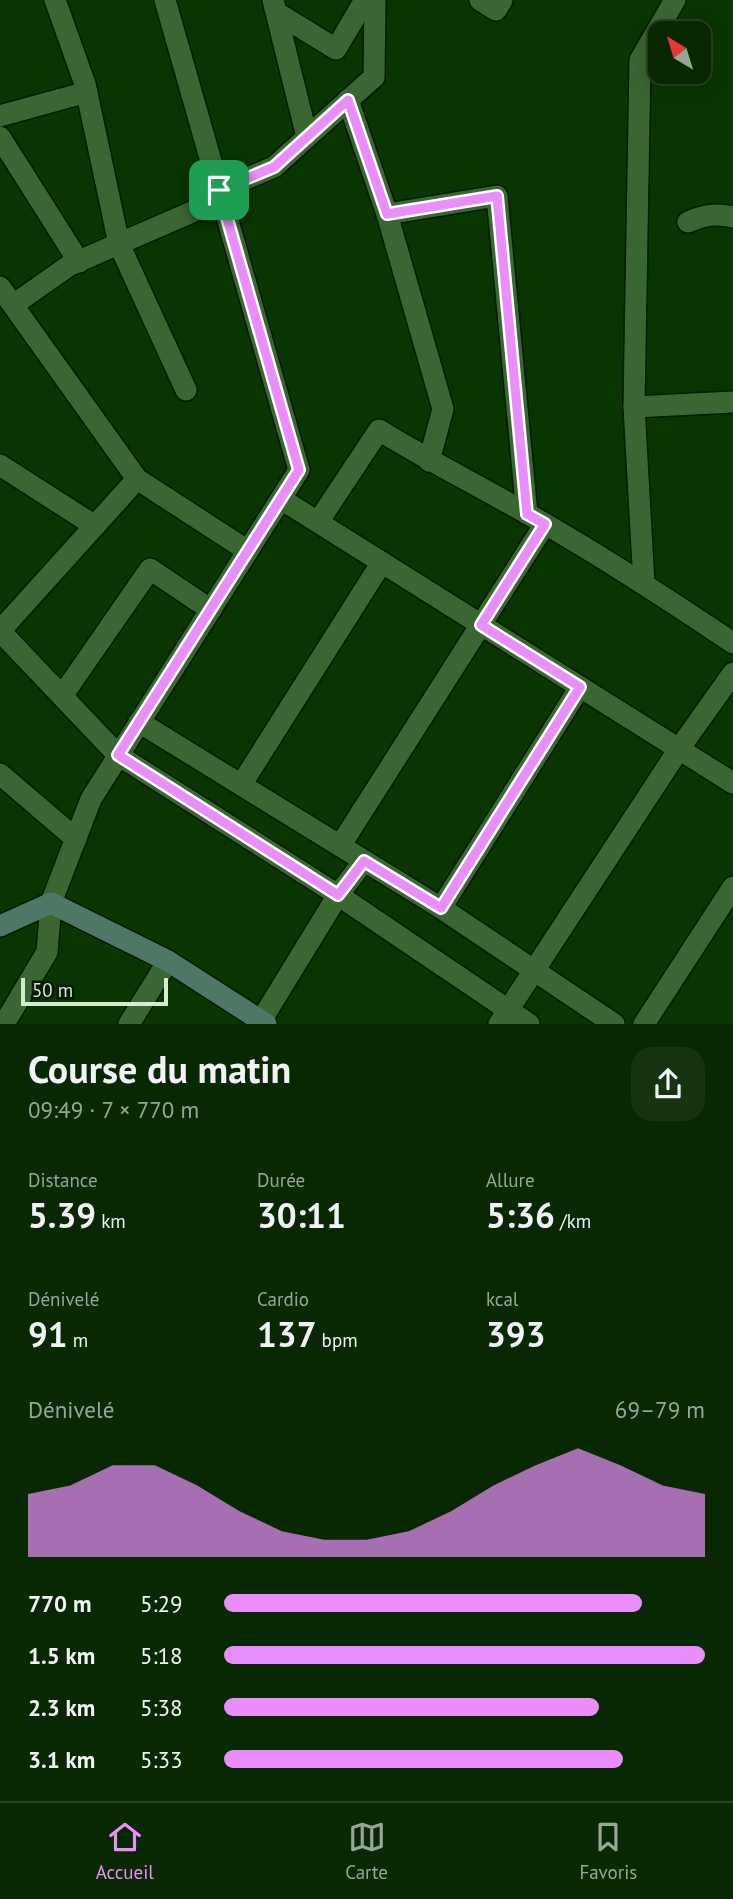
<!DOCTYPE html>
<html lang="fr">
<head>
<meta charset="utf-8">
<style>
	:root { --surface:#072800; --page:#15340f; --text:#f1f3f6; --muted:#98a699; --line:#284422; --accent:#ea8dfd }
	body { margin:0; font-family:"PT Sans",sans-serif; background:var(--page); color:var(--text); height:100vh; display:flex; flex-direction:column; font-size:26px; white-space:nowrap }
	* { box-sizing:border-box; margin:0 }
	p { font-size:23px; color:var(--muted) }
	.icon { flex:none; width:38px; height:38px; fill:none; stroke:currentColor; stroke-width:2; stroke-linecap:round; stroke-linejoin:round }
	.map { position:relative; height:1024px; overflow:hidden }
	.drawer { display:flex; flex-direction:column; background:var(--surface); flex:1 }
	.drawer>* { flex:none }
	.needle { width:46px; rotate:322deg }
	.buttons { position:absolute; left:648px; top:21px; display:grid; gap:14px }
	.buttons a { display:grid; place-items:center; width:63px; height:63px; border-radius:14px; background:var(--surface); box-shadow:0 4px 18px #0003,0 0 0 2px var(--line); font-size:35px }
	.scale { position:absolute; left:21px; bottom:18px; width:147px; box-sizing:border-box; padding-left:7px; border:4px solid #d4edcf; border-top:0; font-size:19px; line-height:24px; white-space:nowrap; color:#d4edcf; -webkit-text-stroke:5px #071804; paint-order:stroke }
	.pin { position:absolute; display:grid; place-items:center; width:60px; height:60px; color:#fff; margin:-30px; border-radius:14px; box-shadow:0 4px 10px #0006 }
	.round { display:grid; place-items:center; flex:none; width:74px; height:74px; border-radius:21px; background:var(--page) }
	.head { display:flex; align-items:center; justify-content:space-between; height:119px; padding:0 28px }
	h1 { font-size:38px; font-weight:800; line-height:52px }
	.stats { display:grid; grid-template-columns:repeat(3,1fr); gap:10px; height:119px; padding:7px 28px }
	.stats div { display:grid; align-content:center }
	.stats b { font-size:35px; font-weight:800 }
	.stats small { font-size:19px; font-weight:400 }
	.stats p { font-size:19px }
	.chart { height:196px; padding:14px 28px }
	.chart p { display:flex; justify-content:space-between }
	.chart svg { width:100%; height:126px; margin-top:7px; fill:var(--accent); opacity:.7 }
	ul { padding:0 28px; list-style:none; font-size:23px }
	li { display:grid; grid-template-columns:112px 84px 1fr; align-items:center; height:52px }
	li i { height:18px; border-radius:9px; background:var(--accent) }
	.dock { display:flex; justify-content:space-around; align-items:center; height:98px; border-top:2px solid var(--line); background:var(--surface); font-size:19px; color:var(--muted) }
	.dock a { display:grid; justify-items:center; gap:4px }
	.dock .active { color:var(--accent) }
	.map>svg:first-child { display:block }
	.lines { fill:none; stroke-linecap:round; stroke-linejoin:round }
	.street-casing { stroke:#041902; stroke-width:24 }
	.secondary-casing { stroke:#041902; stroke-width:24 }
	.street { stroke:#3a6632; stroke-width:21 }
	.secondary { stroke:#4e7866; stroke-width:21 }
	.route-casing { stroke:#fff; stroke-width:14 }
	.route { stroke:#ea8dfd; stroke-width:9 }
</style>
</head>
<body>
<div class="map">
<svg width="733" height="1024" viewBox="0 0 733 1024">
	<rect width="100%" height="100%" fill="#093500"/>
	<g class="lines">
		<defs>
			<g id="street">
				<polyline points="55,0 85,84 119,244 186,390"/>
				<polyline points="273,0 307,137"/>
				<polyline points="480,0 496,10 502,0"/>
				<polyline points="277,13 336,49 365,0"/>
				<polyline points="348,100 387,214 443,409 429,461"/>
				<polyline points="0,116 87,92"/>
				<polyline points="0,137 79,262"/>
				<polyline points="219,190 274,167 374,77 375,2 371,0"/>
				<polyline points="387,214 497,196 527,514"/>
				<path d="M688 222C704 215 716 213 733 217"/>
				<polyline points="0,287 137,479 248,551"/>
				<polyline points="13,305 70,265 222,199"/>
				<polyline points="634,407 733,402"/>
				<polyline points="0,465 95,526"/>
				<polyline points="281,499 733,783"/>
				<path d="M318 522 379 430C434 464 491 492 547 525 611 562 672 602 733 643"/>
				<polyline points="644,583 634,407 640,60 675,0"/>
				<polyline points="0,631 118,755 338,895 529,1024"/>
				<polyline points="0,631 137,479"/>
				<polyline points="62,696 150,569 211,610"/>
				<polyline points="139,722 441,908 614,1024"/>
				<polyline points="0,774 76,839"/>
				<polyline points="241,785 382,562"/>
				<polyline points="340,846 545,524"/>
				<polyline points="441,908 580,687"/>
				<polyline points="4,1024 47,952 51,903 91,799 299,470 165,0"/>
				<polyline points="129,1024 168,961"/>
				<polyline points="259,1024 338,895 364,861"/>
				<polyline points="499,1024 679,749 733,673"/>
				<polyline points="644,1024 733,887"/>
			</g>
			<polyline id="secondary" points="0,926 51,903 168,961 266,1024"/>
		</defs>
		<!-- street casing -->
		<use href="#street" class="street-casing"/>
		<!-- secondary casing -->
		<use href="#secondary" class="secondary-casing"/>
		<!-- street -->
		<use href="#street" class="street"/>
		<!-- secondary -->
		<use href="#secondary" class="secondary"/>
	</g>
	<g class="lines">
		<defs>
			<polygon id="route" points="348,100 387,214 497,196 527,514 545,524 481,625 580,687 441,908 364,861 338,895 118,755 299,470 219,190 274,167"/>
		</defs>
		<!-- route casing -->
		<use href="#route" class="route-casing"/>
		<!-- route -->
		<use href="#route" class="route"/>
	</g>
</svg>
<div class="buttons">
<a><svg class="needle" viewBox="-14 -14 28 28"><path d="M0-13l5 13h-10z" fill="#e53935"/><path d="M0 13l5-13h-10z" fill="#98a699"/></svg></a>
</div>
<div class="scale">50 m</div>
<div class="pin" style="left:219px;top:190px;background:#1e9e55"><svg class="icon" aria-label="arrive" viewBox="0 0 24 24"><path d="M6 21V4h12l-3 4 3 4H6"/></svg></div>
</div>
<section class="drawer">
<div class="head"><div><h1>Course du matin</h1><p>09:49 · 7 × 770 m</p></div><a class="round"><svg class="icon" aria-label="share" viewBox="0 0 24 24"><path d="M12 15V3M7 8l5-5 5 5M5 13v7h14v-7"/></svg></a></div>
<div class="stats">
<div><p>Distance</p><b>5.39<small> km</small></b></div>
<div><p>Durée</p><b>30:11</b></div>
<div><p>Allure</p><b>5:36<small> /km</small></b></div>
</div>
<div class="stats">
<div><p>Dénivelé</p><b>91<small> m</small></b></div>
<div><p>Cardio</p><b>137<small> bpm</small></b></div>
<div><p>kcal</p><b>393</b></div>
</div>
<div class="chart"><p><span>Dénivelé</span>69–79 m</p>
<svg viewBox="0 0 160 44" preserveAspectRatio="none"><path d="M0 44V22L10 19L20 12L30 12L40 19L50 28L60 35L70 38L80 38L90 35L100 28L110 19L120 12L130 6L140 12L150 19L160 22V44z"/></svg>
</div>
<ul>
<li><b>770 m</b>5:29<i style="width:87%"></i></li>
<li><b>1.5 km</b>5:18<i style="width:100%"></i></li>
<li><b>2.3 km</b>5:38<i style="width:78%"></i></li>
<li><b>3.1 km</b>5:33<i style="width:83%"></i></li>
</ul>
</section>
<nav class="dock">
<a class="active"><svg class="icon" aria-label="home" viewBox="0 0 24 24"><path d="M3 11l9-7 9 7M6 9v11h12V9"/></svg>Accueil</a>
<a><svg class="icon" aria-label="map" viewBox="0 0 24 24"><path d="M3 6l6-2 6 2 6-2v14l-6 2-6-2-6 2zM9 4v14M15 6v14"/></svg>Carte</a>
<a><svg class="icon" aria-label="saved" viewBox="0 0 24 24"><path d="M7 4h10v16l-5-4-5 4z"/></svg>Favoris</a>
</nav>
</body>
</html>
